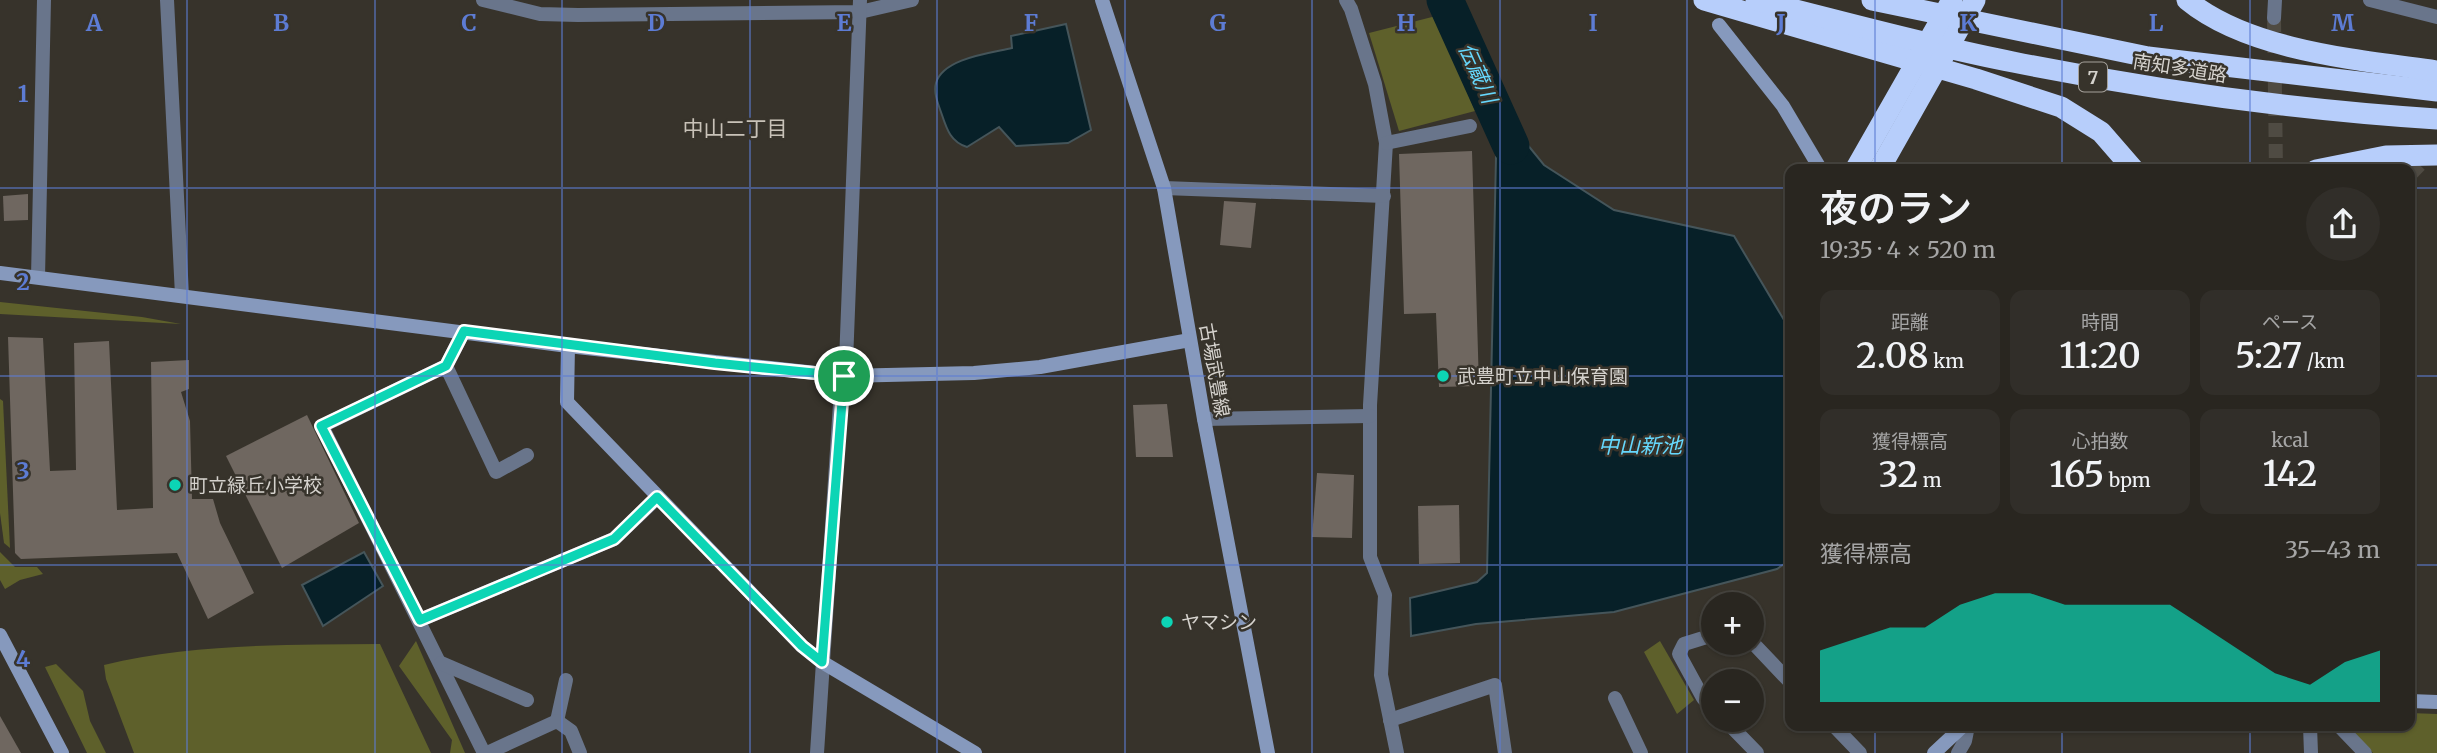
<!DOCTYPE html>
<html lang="ja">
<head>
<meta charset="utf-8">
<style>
	:root { --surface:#292620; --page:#312e29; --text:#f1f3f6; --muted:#a5a5a5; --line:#45433e; --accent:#0cd5b5 }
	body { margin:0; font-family:Merriweather,"Noto Sans JP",serif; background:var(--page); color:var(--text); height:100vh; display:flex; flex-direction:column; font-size:26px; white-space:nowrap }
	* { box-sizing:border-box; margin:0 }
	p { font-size:23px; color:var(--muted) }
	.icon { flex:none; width:38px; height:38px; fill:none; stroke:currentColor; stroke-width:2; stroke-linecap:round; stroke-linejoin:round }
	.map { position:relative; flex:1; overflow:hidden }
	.sheet { position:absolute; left:1785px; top:164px; width:630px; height:567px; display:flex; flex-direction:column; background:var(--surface); border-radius:14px; box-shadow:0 2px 5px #0004,0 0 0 2px var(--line) }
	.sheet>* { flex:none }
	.fabs { position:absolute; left:1701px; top:592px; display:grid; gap:14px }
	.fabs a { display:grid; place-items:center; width:63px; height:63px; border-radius:50%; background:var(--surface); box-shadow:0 2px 5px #0004,0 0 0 2px var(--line); font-size:35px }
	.pin { position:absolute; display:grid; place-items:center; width:60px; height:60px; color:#fff; margin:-30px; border:4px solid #fff; border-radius:50%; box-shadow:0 2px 7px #0007 }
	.round { display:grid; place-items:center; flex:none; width:74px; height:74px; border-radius:37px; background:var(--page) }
	.head { display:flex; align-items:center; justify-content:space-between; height:119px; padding:0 35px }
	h1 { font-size:38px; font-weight:600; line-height:52px }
	.stats { display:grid; grid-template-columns:repeat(3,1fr); gap:10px; height:119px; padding:7px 35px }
	.stats div { display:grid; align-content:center; border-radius:14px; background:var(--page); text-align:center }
	.stats b { font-size:35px; font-weight:600 }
	.stats small { font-size:19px; font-weight:400 }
	.stats p { font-size:19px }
	.chart { height:196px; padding:14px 35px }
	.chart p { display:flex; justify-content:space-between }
	.chart svg { width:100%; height:126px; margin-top:7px; fill:var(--accent); opacity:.7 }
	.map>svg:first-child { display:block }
	.green { fill:#5e602b }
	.water { fill:#072028; stroke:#45555a; stroke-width:2 }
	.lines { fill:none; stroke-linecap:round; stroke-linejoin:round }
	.river { stroke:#072028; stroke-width:37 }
	.building { fill:#6f6760 }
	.street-tunnel { stroke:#4f4b43; stroke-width:14; stroke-dasharray:14 7; stroke-linecap:butt }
	.street { stroke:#69758b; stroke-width:14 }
	.secondary { stroke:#8699bd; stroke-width:14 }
	.highway { stroke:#b7cefb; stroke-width:21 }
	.highway-bridge { stroke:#b7cefb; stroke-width:21 }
	.route-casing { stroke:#fff; stroke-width:14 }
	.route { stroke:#0cd5b5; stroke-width:9 }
	.grid { fill:none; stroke:#5d7cd4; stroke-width:2; stroke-opacity:0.55 }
	.poi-dot { fill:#0cd5b5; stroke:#37332b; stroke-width:2.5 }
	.labels { text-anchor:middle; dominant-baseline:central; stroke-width:5; stroke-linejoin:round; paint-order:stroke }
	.shield { fill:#37332b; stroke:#a6a29c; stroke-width:2 }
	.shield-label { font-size:18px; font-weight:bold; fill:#d5d2cd }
	.street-label { font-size:19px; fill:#d5d2cd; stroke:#37332b }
	.poi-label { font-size:19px; fill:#d5d2cd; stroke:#37332b; text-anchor:start }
	.water-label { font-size:21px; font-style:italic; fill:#66d8fd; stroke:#37332b }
	.neighbourhood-label { font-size:21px; fill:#c8c2b8; stroke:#37332b }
	.grid-label { font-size:23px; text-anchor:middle; font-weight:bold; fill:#5d7cd4; stroke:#37332b; stroke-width:5; stroke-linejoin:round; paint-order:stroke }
</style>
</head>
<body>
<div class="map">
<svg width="2437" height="753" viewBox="0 0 2437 753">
	<rect width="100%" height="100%" fill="#37332b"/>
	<!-- green -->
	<g class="green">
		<polygon points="1436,16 1475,111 1399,131 1369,33"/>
		<polygon points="0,302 142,317 181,324 0,314"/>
		<polygon points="0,399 3,401 10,548 4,543 0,513"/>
		<polygon points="0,552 15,567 37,567 43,574 20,580 5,589 0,580"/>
		<polygon points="416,641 465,753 450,753 452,740 399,666"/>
		<polygon points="1660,641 1694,700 1677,714 1644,652"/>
		<path d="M380 644 431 753H134L106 679 104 665C193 643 289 645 380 644Z"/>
		<polygon points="56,664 83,691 90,721 106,753 87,753 45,667"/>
		<polygon points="2410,713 2437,714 2437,753 2373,753 2349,728 2410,726"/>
	</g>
	<!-- water -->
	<g class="water">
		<path d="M1066 24 1091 130 1068 143 1016 146 999 127 967 147C951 142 947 130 942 115 939 106 933 93 936 83 943 58 991 53 1012 48L1011 36Z"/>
		<polygon points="1522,138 1544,165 1614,210 1734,236 1790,330 1790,560 1777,569 1614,612 1476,624 1411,636 1410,598 1477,582 1487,573 1496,157"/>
		<polygon points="364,552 383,586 323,626 302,585"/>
	</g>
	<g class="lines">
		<!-- river -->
		<polyline class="river" points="1445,0 1511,146"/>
	</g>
	<!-- building -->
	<g class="building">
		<polygon points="1472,151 1479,386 1439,387 1436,313 1404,314 1399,154"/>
		<polygon points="28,194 28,220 4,221 3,196"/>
		<polygon points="1224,201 1256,203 1251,248 1220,245"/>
		<polygon points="8,337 43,338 50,471 76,470 74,343 109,341 117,510 153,508 151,362 189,360 189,389 181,392 190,421 192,499 213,499 220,523 254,593 208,619 177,553 21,559 15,553"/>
		<polygon points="1167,404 1173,457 1136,457 1133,405"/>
		<polygon points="307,415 359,523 282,568 226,456"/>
		<polygon points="1317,473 1354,475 1352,538 1312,537"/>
		<polygon points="1459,505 1460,563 1419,564 1418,506"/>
		<polygon points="0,716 21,753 0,753"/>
	</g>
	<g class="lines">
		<!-- street-tunnel -->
		<g class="street-tunnel">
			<polyline points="2274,18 2276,170"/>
			<polyline points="2410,175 2431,153"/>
		</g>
		<!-- street -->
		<g class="street">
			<polyline points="167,0 182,295"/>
			<polyline points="483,0 540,14 578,15 860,12 912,0"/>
			<polyline points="1346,0 1351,9 1375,84 1386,143 1370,405 1370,557 1385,595 1381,675 1397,753"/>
			<polyline points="2370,0 2437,17"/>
			<polyline points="2274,18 2275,0"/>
			<polyline points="1386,143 1470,126"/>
			<polyline points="1164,188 1384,196"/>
			<polyline points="38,277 44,0"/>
			<polyline points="464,331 446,366 322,426 484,753"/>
			<polyline points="446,366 496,472 527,455"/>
			<polyline points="1204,419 1370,416"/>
			<polyline points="420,620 614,539 658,497"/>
			<polyline points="1713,635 1684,644 1679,654 1703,698 1713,708"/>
			<polyline points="1752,642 1790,682"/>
			<polyline points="441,663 527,700"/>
			<polyline points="1615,698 1641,753"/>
			<polyline points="1724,719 1757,753"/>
			<polyline points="1390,720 1495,685 1505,753"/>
			<polyline points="557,721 566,680"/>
			<polyline points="1834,726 1860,753"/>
			<polyline points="2310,726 2311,753"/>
			<polyline points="2339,726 2365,753"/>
			<polyline points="487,753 557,721 571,731 580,753"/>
			<polyline points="817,753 841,389 846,362 860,0"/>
			<polyline points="1958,753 1965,741 1968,726"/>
		</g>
		<!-- secondary -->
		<g class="secondary">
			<polyline points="1102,0 1164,188 1204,419 1268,753"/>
			<polyline points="1719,25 1783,106 1821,170"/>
			<polyline points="0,273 568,346 843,376 974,373 1040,367 1190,340"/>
			<polyline points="568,346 567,402 802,646 822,662 975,753"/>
			<polyline points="0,635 62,753"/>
			<polyline points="2410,701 2437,702"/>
			<polyline points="1934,753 1963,726"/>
		</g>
		<!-- highway -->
		<g class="highway">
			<polyline points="1704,0 1976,79 2061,107 2101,132 2134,170"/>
			<path d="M1756 0C1841 21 1926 45 2013 62 2153 90 2294 110 2437 119"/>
			<polyline points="1872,0 2148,57 2437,91"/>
			<path d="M2187 0C2249 51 2359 60 2437 71"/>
			<polyline points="2316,170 2386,156 2437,155"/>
		</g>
		<!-- highway-bridge -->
		<g class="highway-bridge">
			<polyline points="1855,170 1952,0"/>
			<polyline points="1879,170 1975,0"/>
		</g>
	</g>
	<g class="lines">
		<defs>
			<polygon id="route" points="464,331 715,363 844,376 822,662 802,646 657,497 614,539 420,620 321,426 446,366"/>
		</defs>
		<!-- route casing -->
		<use href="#route" class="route-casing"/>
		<!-- route -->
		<use href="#route" class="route"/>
	</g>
	<!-- grid -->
	<path class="grid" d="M187 0V753M375 0V753M562 0V753M750 0V753M937 0V753M1125 0V753M1312 0V753M1500 0V753M1687 0V753M1875 0V170M2062 0V170M2250 0V170M0 188H1790M2410 188H2437M0 376H1790M2410 376H2437M0 565H1790M2410 565H2437M1875 726V753M2062 726V753M2250 726V753"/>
	<!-- markers -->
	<g class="poi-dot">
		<circle cx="1443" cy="376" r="7"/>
		<circle cx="175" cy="485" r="7"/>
		<circle cx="1167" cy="622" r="7"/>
	</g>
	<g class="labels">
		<!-- shield labels -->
		<rect class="shield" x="2079" y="62.5" width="28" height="29" rx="5"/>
		<g class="shield-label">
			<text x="2093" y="77">7</text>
		</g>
		<!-- street labels -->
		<g class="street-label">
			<text transform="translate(2180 68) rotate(9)">南知多道路</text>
			<text transform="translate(1215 370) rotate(80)">古場武豊線</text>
		</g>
		<!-- poi labels -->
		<g class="poi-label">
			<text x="1457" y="376">武豊町立中山保育園</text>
			<text x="189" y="485">町立緑丘小学校</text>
			<text x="1181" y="622">ヤマシン</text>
		</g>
		<!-- water labels -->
		<g class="water-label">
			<text transform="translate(1478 73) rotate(66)">伝蔵川</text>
			<text x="1640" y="445">中山新池</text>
		</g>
		<!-- neighbourhood labels -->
		<g class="neighbourhood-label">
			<text x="735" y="128">中山二丁目</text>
		</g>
	</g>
	<g class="grid-label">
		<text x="94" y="31">A</text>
		<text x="281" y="31">B</text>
		<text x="469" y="31">C</text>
		<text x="656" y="31">D</text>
		<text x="844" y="31">E</text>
		<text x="1031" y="31">F</text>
		<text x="1218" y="31">G</text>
		<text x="1406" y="31">H</text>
		<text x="1593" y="31">I</text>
		<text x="1781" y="31">J</text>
		<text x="1968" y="31">K</text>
		<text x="2156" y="31">L</text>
		<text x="2343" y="31">M</text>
		<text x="23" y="102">1</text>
		<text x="23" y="290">2</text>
		<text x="23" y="479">3</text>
		<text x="23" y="667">4</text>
	</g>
</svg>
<div class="fabs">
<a>+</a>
<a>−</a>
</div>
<div class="pin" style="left:844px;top:376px;background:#1e9e55"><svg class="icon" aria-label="arrive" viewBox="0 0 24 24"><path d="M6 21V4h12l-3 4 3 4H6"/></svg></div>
<section class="sheet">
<div class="head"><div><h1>夜のラン</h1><p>19:35 · 4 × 520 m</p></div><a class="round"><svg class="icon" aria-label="share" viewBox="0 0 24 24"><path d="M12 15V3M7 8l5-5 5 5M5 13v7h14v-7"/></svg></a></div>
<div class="stats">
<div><p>距離</p><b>2.08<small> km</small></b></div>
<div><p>時間</p><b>11:20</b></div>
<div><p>ペース</p><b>5:27<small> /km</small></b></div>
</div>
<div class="stats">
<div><p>獲得標高</p><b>32<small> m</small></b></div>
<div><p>心拍数</p><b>165<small> bpm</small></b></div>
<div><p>kcal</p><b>142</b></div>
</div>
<div class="chart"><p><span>獲得標高</span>35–43 m</p>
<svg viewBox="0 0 160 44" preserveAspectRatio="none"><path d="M0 44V26L10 22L20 18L30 18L40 10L50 6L60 6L70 10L80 10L90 10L100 10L110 18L120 26L130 34L140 38L150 30L160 26V44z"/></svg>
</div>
</section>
</div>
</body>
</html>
